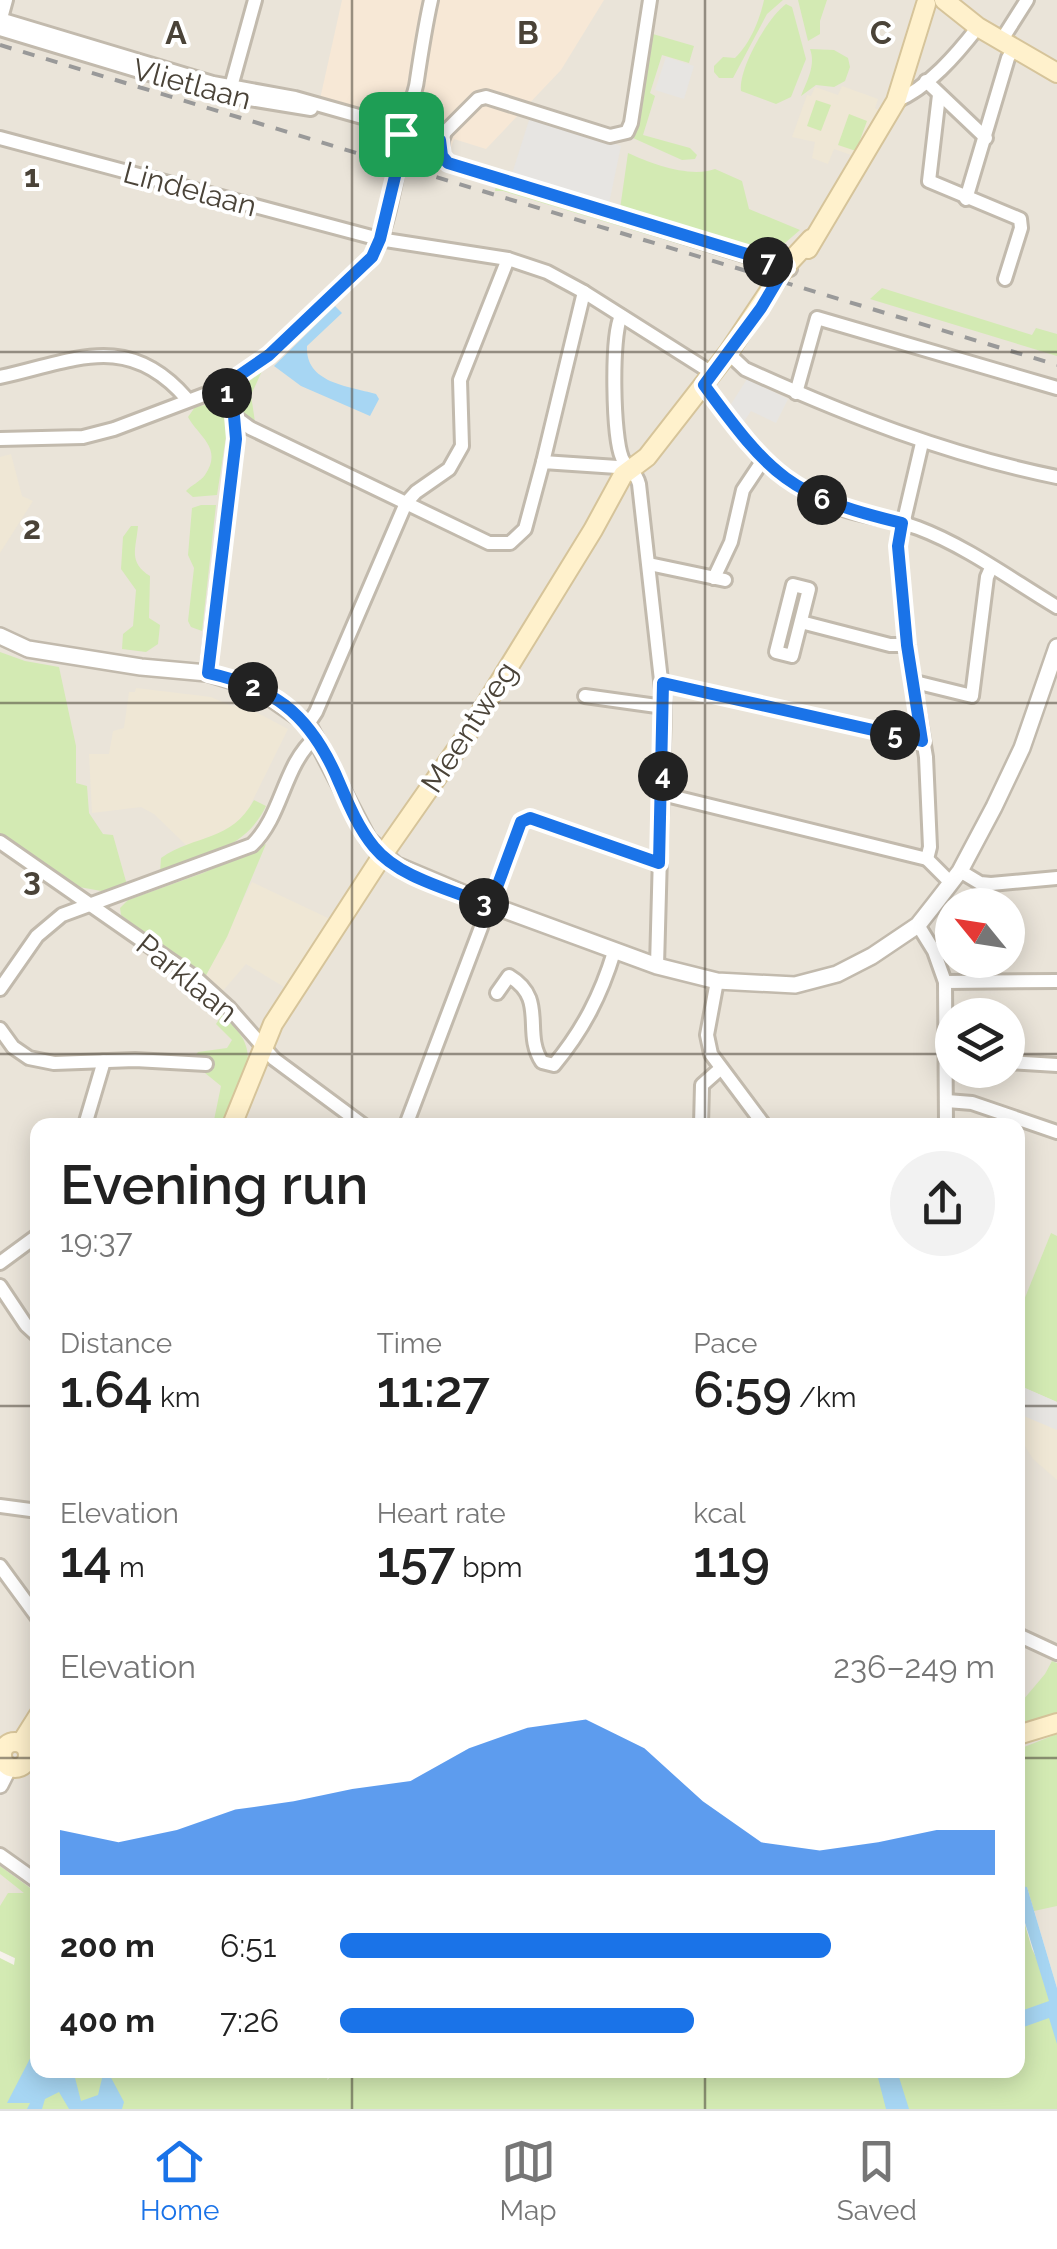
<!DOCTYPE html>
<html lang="en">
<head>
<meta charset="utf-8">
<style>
	:root { --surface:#fff; --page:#f2f2f2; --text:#222; --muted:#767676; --line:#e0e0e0; --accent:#1a73e8 }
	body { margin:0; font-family:Raleway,sans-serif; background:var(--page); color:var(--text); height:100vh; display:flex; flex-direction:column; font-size:38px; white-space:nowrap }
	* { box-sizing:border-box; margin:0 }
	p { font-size:32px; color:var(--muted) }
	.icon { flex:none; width:55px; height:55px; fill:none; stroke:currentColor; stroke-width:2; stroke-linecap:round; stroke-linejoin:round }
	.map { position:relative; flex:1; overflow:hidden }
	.side { position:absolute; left:30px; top:1118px; width:995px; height:960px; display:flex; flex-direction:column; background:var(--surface); border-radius:20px; box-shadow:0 5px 25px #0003 }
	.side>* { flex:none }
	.needle { width:65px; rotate:300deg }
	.controls { position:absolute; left:935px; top:888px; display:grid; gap:20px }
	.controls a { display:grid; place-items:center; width:90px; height:90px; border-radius:50%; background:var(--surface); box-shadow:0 5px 25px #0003; font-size:50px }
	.pin { position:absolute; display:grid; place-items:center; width:85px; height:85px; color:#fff; margin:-42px; border-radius:20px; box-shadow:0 5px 15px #0006 }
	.km { position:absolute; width:50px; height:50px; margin:-25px; border-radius:50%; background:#222; color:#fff; font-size:28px; line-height:50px; text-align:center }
	.round { display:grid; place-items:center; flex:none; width:105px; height:105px; border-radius:52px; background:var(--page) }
	.headline { display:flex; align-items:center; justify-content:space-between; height:170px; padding:0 30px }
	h1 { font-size:55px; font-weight:600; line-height:75px }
	.stats { display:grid; grid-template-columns:repeat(3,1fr); gap:15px; height:170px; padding:10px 30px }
	.stats div { display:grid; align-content:center }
	.stats b { font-size:50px; font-weight:600 }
	.stats small { font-size:28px; font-weight:400 }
	.stats p { font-size:28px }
	.chart { height:280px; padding:20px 30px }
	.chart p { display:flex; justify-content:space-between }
	.chart svg { width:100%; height:180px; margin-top:10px; fill:var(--accent); opacity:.7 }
	ul { padding:0 30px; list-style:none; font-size:32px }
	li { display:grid; grid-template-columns:160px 120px 1fr; align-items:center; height:75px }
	li i { height:25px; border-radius:12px; background:var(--accent) }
	.dock { display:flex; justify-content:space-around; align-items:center; height:140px; border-top:2px solid var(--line); background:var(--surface); font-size:28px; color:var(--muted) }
	.dock a { display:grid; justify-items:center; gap:5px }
	.dock .selected { color:var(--accent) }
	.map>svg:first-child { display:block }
	.residential { fill:#eae4d9; fill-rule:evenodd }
	.commercial { fill:#f7e8d6 }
	.education { fill:#efe7d5 }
	.green { fill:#d3eab3 }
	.parking { fill:#e7e5e2 }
	.water { fill:#a7d6f3 }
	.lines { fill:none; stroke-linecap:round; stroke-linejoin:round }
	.minor-casing { stroke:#c2baad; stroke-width:18 }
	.tertiary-casing { stroke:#c2baad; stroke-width:20 }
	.secondary-casing { stroke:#d6c49a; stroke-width:22 }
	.minor { stroke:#fff; stroke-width:12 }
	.tertiary { stroke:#fff; stroke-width:15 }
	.secondary { stroke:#fff1cc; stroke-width:18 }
	.rail { stroke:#999; stroke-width:4; stroke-dasharray:12 12; stroke-linecap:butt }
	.route-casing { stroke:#fff; stroke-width:20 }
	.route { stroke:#1a73e8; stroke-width:12 }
	.grid { fill:none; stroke:#4a4338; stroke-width:2.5; stroke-opacity:0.55 }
	.labels { text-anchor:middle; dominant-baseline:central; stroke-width:8; stroke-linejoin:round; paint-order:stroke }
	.street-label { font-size:30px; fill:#4a4338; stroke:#fff }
	.grid-label { font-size:32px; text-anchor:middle; font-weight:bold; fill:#4a4338; stroke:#fff; stroke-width:8; stroke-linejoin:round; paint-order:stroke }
</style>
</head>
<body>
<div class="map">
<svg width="1057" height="2109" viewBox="0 0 1057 2109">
	<rect width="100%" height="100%" fill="#f6f2eb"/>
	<!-- residential -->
	<path class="residential" d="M0 0H1057V1988L1027 1887 1018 1888V1125H38L37 1969 0 1951ZM952 905H1008V960H952ZM952 1015H1008V1070H952Z"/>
	<!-- commercial -->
	<polygon class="commercial" points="342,0 604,0 561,70 486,149 454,139 443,171 411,162 411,142 399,122 320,99"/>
	<!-- education -->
	<g class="education">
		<polygon points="842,86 878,99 875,108 882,112 857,157 834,149 828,164 812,158 815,142 792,137 807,95 811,96 815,87 838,95"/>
		<polygon points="11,454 22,496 33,501 0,553 0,457"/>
		<polygon points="136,688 211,697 234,707 237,702 288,729 245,816 232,828 187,846 154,814 141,807 92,813 89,754 109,754 113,731 124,728 129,692 135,692"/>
		<polygon points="252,882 330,919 284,987 246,964 222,992 204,979"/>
		<polygon points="1018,1385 1057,1402 1057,1480 1033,1459 1018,1435"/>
	</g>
	<!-- green -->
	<g class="green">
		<path d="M764 0H783L767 14 733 78H719L714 72V66L723 57 735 58C750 44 760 19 764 0Z"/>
		<polygon points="798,0 827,0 820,21 820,34 808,41"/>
		<path d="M786 4 792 7 806 59 791 97 776 104 741 91C738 69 768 17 786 4Z"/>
		<polygon points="646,32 694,46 689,63 662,55 650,93 655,96 643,135 690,148 697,155 695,159 682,160 633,138"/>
		<path d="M810 49 834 50 848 58 850 67 845 81 834 87 816 85 801 96C807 81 816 65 810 49Z"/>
		<polygon points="816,100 831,105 821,131 807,126"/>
		<polygon points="849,114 867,121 856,151 838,145"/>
		<path d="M628 153C652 164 690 178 715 169L742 181 749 209 800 230 770 256 620 209Z"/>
		<polygon points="496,184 771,266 765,270 503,191 495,191"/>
		<polygon points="882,288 1032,335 1036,328 1057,334 1057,356 870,299"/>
		<polygon points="262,371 251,395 255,422 240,409 235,396 238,390"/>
		<path d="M215 403 226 420 227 430 217 495 193 497 186 491C191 485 200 482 205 475 224 448 197 435 188 417L195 407Z"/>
		<polygon points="201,505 216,505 202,631 191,627 188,621 194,568 188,555 192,508"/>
		<path d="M131 526H138C136 549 128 562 150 576L149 618 160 625 158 644 146 652 122 649 123 634 133 626 136 590 121 569 123 537Z"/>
		<polygon points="0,652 25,661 59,667 76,746 76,783 87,786 89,813 103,834 113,835 127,885 107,892 79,887 0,836"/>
		<path d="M254 800 266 806C246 849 201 857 160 873L161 858C196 834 231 842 254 800Z"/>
		<polygon points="266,844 227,937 204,979 121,915 120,908 128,900 203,873"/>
		<path d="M222 1015C268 1053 242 1077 225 1125H213L221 1086 205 1073 208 1062 192 1061 198 1052 227 1048 232 1040 216 1024Z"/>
		<polygon points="1051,1233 1057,1236 1057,1402 1018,1385 1018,1315"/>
		<polygon points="1052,1661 1057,1663 1057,1718 1022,1728 1018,1706 1045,1674"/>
		<polygon points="1057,1734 1057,1906 1034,1911 1027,1887 1018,1888 1018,1800 1022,1789 1019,1749"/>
		<polygon points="0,1866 37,1893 38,2070 331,2070 327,2080 337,2070 1018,2070 1018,1900 1032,1949 1057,1999 1057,2109 0,2109 0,1958 14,1965 15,1958 0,1951 0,1906 8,1893 24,1893 0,1874"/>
	</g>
	<!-- parking -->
	<g class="parking">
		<polygon points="666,57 694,66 684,99 655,90"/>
		<polygon points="530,117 621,146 608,208 511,177"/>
		<polygon points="747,379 788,399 776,423 751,411 741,426 728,409"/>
		<polygon points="1018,1385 1057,1402 1057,1430 1019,1414 1026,1398 1018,1394"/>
	</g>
	<!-- water -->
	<g class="water">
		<path d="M335 306 342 313 307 346C305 383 348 386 376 394L379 399 370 416 301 386 274 366Z"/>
		<polygon points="1021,1886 1027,1887 1057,1988 1057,2044 1049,2018 1018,2029 1018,2012 1049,2001 1018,1900 1018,1888"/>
		<polygon points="37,2045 38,2070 73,2070 81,2101 98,2095 104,2070 107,2070 124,2102 122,2109 69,2109 59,2092 45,2099 42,2109 27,2109 30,2103 7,2103"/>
		<polygon points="876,2070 905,2070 898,2074 909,2109 886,2109"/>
	</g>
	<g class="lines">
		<defs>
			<g id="minor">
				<polyline points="0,19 213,83 295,98 380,122 405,136 445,132 478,99 486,97 610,136 627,132 631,123 650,0"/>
				<polyline points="0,22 6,0"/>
				<polyline points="0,29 212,93 311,109"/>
				<polyline points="1001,41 1027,0"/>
				<polyline points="926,81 986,138"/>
				<polyline points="229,94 255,0"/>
				<polyline points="939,95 929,181 1020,219 1021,228 1005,279"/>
				<path d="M896 101C928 88 957 54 978 27"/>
				<polyline points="445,132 442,140 442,156 448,163 790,269"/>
				<polyline points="0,138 379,239 508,259 547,272 584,292 712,373"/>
				<polyline points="966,199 1008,58 1014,48"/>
				<path d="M621 316C611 337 613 437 622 458 627 469 636 471 639 484L664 707 657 966"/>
				<path d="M728 353 745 369C846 415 948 455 1057 477"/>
				<path d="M0 377C73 361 128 330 187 399"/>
				<path d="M704 385C745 441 775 485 843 509 867 517 894 519 918 528 966 546 1012 580 1057 607"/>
				<polyline points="796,393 817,318 1057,388"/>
				<polyline points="234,416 250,428 489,543 510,543 525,529 543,462 632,468"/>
				<path d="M0 439 83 437 114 429 225 387 269 355 366 264C389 237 394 178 403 143 398 124 415 101 417 80 421 53 425 27 431 0"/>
				<polyline points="922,443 898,546 907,645 926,757 930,847 927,859"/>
				<polyline points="543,462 584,292"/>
				<polyline points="649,564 725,580"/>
				<polyline points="714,578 731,542 743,490 763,460"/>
				<polygon points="793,585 809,589 792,656 776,652"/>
				<polyline points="801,622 890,645 907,645"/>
				<polyline points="207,673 236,439 234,416 225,387"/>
				<polyline points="915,682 972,696 987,577 991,568"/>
				<polyline points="663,683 922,741"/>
				<polyline points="585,696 664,707"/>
				<polyline points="308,724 316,712 406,503 416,492 449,469 462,446 460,380 508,259"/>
				<polyline points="662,794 927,859"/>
				<polyline points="0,842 197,979 229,1008 274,1059 363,1125"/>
				<polyline points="927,859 951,883"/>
				<polyline points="960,871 980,883 991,884 1057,878"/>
				<polyline points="918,925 934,951 945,982 946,1125"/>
				<polyline points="717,981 707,1035 711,1054 764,1125"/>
				<polyline points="945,982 1057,981"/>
				<path d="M0 989 37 936 62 915 252 845C283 815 283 765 316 737"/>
				<path d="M497 993 509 976C548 999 522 1032 542 1062L554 1065C583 1030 601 995 614 952"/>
				<polyline points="0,1029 13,1047 29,1058 54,1063 135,1060 206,1064"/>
				<polyline points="1008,1062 1057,1065"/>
				<polyline points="947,1101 972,1103 1057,1132"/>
				<polyline points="85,1125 104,1061"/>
				<polyline points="406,1125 521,822 530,818 659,863"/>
				<polyline points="701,1125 702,1085 720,1069"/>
				<polyline points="0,1263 38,1235"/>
				<polyline points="0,1286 26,1325 38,1336"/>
				<polyline points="0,1506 38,1511"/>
				<polyline points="0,1566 38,1618"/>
				<polyline points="1018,1635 1057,1653"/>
				<polyline points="0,1855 38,1882"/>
			</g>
			<g id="tertiary">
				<polyline points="0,636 28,649 141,667 207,673 256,688 308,724 368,839 396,865 491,905 657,966 717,981 795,985 837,974 872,956 918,925 933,906 960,871 994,807 1022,748 1057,647"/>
				<polyline points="0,1785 9,1767"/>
			</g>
			<g id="secondary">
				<polyline points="944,0 978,27 1057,73"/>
				<polyline points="808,249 896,101 926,4"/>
				<polyline points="232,1125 273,1024 382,856 468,733 593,530 623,475 647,457 728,353 786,266 811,239"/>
				<polyline points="1018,1735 1057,1723"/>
				<circle cx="15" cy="1755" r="13"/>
				<polyline points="21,1743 38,1716"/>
			</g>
		</defs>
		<!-- minor casing -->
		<use href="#minor" class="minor-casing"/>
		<!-- tertiary casing -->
		<use href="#tertiary" class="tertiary-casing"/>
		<!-- secondary casing -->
		<use href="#secondary" class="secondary-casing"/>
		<!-- minor -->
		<use href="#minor" class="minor"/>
		<!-- tertiary -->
		<use href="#tertiary" class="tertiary"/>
		<!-- secondary -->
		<use href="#secondary" class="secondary"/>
		<!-- rail -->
		<polyline class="rail" points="0,45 1057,365"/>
	</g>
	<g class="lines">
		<defs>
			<path id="route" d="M401 134H432L440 140 442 156 448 163 786 266 761 308 704 385C771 476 789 496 902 523L898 546 907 645 922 741 663 683 659 863 530 818 521 822 490 906C454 890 400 879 374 847 356 825 346 798 335 773 307 712 272 687 208 673L236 439 234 416 224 386 269 355 372 257 380 239 403 143Z"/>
		</defs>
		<!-- route casing -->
		<use href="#route" class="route-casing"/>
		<!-- route -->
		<use href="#route" class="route"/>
	</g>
	<!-- grid -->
	<path class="grid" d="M352 0V1125M705 0V1125M0 352H1057M0 703H1057M0 1054H952M1008 1054H1057M0 1406H38M1018 1406H1057M0 1758H38M1018 1758H1057M352 2070V2109M705 2070V2109"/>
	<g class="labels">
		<!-- street labels -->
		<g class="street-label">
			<text transform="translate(192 84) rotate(15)">Vlietlaan</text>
			<text transform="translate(190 189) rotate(15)">Lindelaan</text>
			<text transform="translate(469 727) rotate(-57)">Meentweg</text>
			<text transform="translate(187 978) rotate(39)">Parklaan</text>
		</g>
	</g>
	<g class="grid-label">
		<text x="176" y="44">A</text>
		<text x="528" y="44">B</text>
		<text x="881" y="44">C</text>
		<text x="32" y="187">1</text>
		<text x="32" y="539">2</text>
		<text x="32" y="890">3</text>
	</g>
</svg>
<div class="controls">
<a><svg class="needle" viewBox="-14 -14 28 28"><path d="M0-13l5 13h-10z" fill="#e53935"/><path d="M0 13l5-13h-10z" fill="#767676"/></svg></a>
<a><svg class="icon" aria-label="layers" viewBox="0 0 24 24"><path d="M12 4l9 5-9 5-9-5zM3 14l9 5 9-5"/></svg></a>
</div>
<div class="pin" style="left:401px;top:134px;background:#1e9e55"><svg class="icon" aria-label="arrive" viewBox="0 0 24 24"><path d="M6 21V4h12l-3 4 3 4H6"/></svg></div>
<b class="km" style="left:227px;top:393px">1</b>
<b class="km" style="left:253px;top:687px">2</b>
<b class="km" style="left:484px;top:903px">3</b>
<b class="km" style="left:663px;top:776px">4</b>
<b class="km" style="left:895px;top:735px">5</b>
<b class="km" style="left:822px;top:500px">6</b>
<b class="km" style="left:768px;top:262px">7</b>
<section class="side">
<div class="headline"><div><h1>Evening run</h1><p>19:37</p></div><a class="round"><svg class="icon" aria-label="share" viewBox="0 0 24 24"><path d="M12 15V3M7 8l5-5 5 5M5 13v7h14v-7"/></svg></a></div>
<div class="stats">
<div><p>Distance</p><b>1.64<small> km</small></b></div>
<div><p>Time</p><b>11:27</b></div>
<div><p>Pace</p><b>6:59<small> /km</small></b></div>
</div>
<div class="stats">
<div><p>Elevation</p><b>14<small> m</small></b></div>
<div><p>Heart rate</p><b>157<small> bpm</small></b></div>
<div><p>kcal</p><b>119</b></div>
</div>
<div class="chart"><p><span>Elevation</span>236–249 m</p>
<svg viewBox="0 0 160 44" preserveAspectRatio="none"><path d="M0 44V33L10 36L20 33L30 28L40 26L50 23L60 21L70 13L80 8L90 6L100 13L110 26L120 36L130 38L140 36L150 33L160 33V44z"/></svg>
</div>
<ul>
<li><b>200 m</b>6:51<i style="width:75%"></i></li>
<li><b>400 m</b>7:26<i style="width:54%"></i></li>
</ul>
</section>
</div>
<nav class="dock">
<a class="selected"><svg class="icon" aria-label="home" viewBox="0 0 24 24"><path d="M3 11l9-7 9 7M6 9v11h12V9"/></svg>Home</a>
<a><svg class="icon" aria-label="map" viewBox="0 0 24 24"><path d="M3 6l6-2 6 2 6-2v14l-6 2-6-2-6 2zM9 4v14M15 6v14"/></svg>Map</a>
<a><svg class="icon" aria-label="saved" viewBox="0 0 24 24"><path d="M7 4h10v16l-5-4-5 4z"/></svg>Saved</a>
</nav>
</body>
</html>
